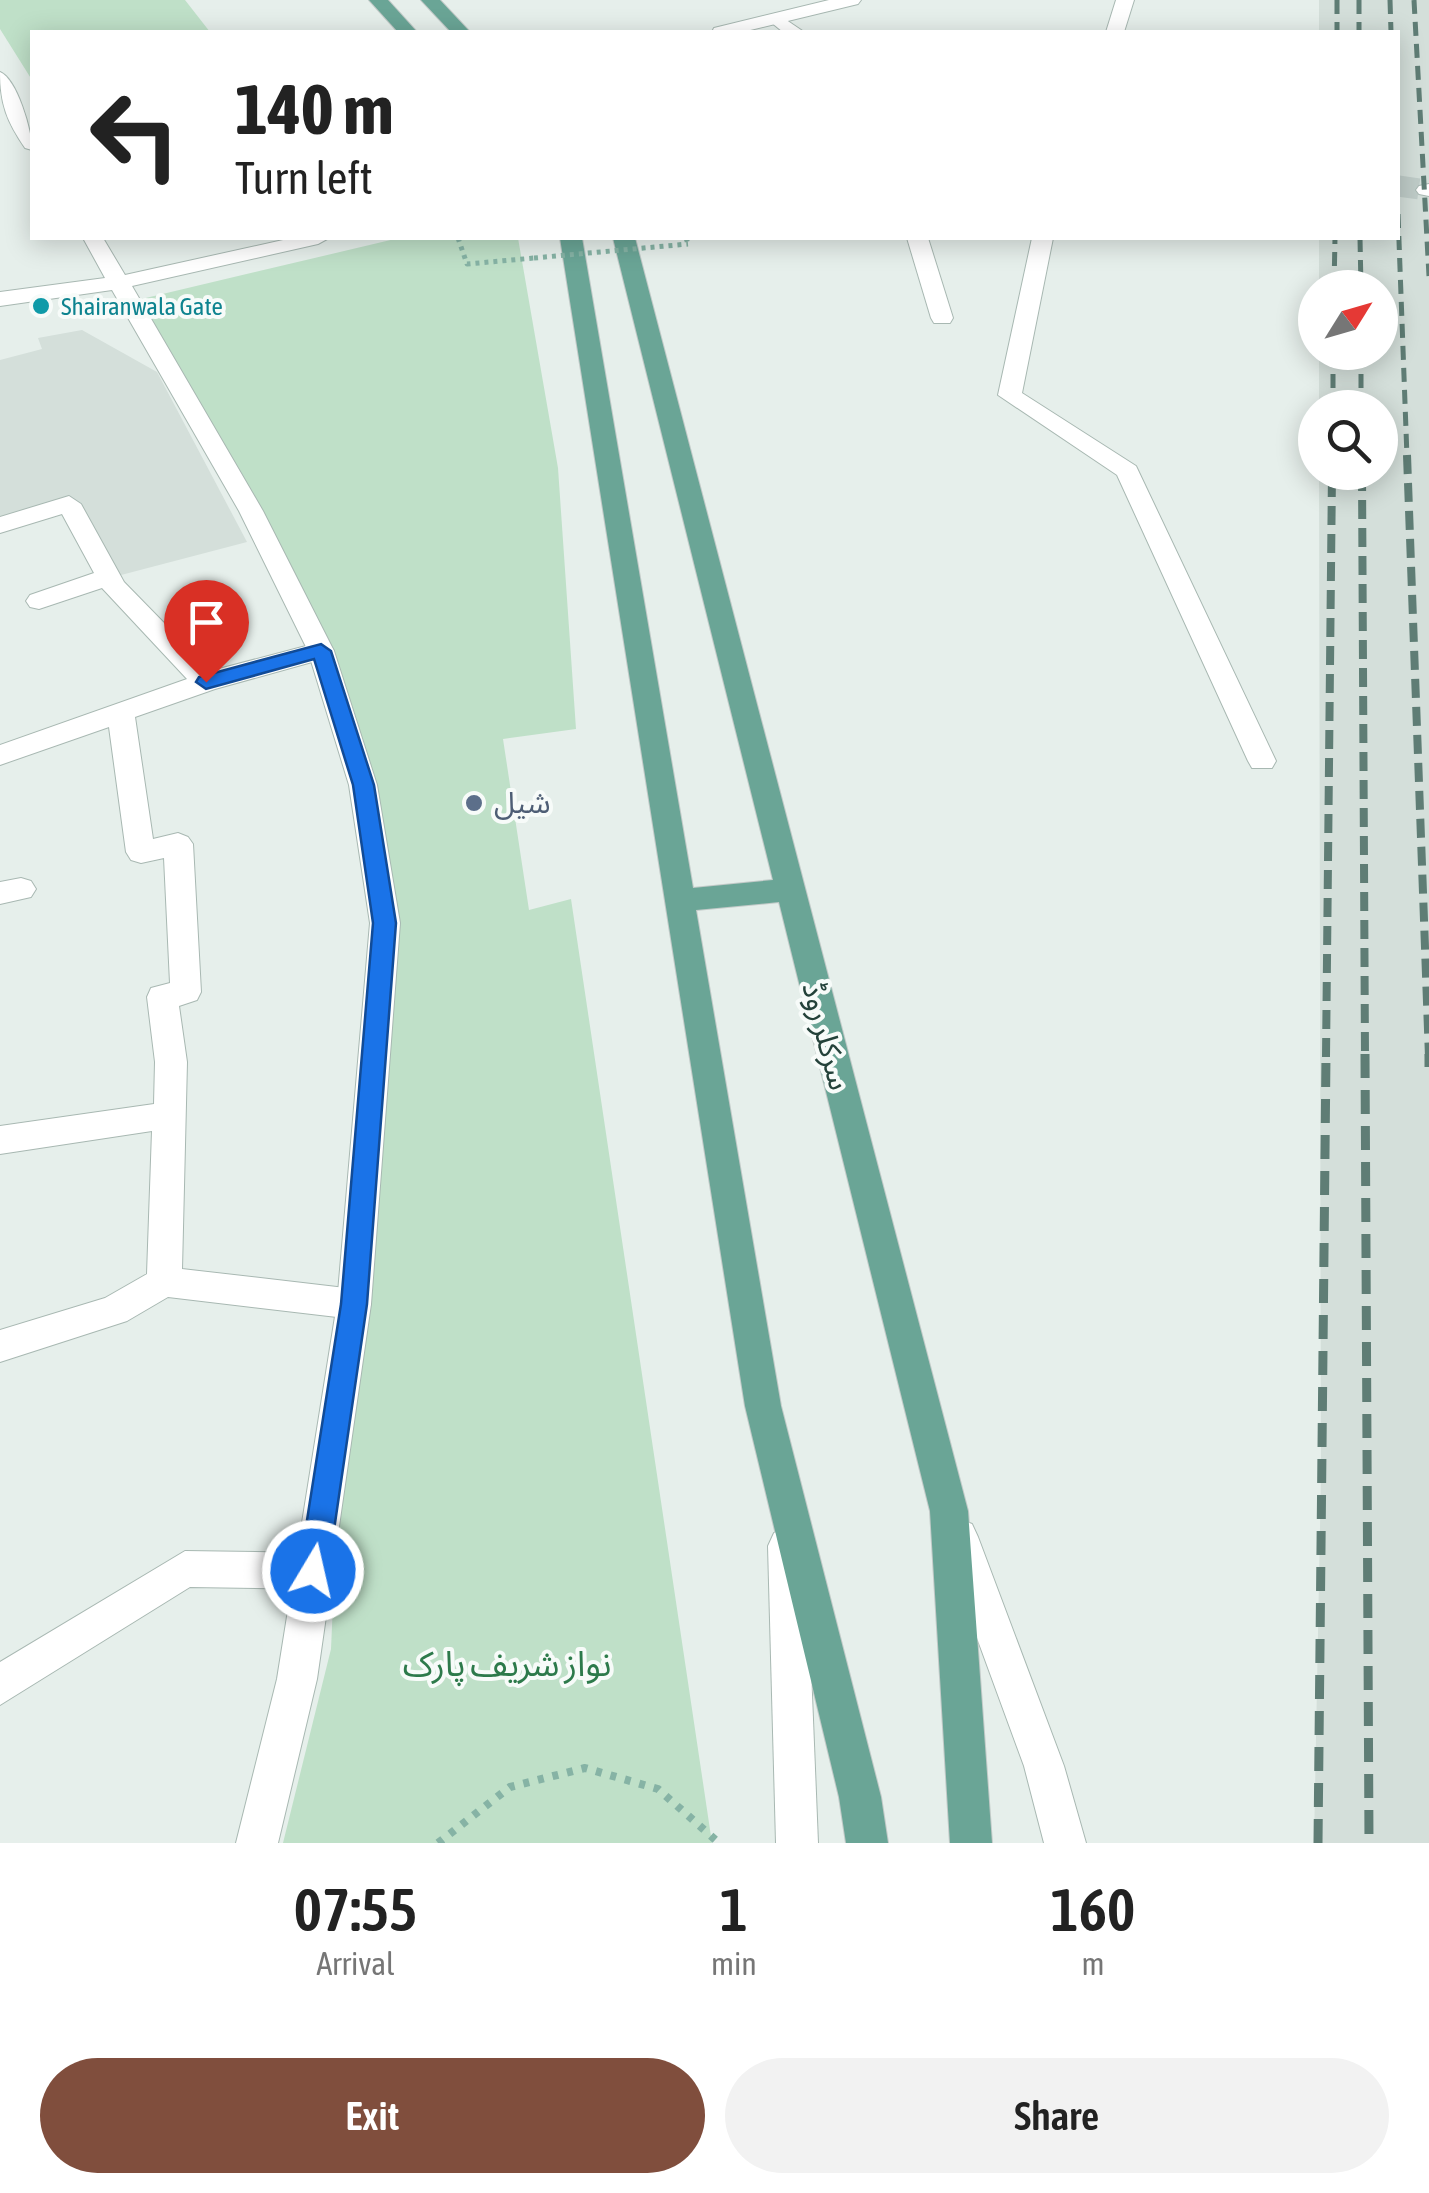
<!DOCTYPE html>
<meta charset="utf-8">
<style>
body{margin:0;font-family:"Asap Condensed","Noto Sans Arabic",sans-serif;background:#f2f2f2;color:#222;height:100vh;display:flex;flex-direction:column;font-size:38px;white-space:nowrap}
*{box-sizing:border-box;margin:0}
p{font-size:32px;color:#767676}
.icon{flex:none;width:55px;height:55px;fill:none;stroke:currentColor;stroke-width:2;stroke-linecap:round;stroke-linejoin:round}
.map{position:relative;height:1843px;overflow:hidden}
.panel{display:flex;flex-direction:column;background:#fff;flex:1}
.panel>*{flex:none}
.banner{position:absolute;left:30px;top:30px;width:1370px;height:210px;border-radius:0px;box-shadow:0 5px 25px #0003;background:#fff;color:#222;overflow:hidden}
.needle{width:65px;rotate:53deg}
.fabs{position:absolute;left:1298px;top:270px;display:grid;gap:20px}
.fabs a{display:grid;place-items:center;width:100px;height:100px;border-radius:50%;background:#fff;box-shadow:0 5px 25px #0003;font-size:50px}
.pin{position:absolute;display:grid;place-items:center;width:85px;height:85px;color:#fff;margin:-102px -42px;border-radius:50% 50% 50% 0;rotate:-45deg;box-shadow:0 0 10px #0007}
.pin .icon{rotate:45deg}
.me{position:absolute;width:110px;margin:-55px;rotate:9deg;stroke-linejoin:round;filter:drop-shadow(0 0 8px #0008)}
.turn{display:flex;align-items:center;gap:35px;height:210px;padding:0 40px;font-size:45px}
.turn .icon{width:130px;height:130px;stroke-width:2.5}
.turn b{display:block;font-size:70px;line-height:85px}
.eta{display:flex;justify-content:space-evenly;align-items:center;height:170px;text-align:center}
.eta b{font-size:60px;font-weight:600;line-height:70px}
.button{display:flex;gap:20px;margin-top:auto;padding:20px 40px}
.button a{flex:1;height:115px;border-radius:60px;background:#804e3d;color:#fff;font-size:40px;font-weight:600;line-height:115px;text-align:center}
.button a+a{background:#f2f2f2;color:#222}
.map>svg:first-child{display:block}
</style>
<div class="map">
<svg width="1429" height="1843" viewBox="0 0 1429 1843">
<rect width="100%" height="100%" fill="#e6efeb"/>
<!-- built -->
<g fill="#d4dfda">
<polygon points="1319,0 1429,0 1429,1843 1314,1843 1321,1474 1319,473 1380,472 1380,408 1319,407 1319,353 1380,352 1380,288 1319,287 1319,238 1398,238 1398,32 1319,32"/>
<polygon points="82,330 157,372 247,542 102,580 69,504 0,525 0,360 42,349 38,338"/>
</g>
<!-- green -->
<g fill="#bfe0c8">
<polygon points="0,0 185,0 210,32 32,32 32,80 0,29"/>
<polygon points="399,238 518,238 558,468 576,729 503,739 529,910 571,899 712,1843 283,1843 331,1649 347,1291 385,923 321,651 133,301"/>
</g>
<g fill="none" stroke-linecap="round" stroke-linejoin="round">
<!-- street-tunnel -->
<polyline stroke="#bfccc8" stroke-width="21" stroke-dasharray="21 10" stroke-linecap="butt" points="1398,186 1426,190"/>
<!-- lane casing -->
<g stroke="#a8b8b2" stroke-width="2">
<g id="lane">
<polygon points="776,13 804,32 783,32 767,19"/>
<polygon points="69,496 81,504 124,582 211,671 321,642 330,645 334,651 330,657 215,689 135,717 153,839 178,833 188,837 193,844 201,992 197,1000 179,1006 187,1062 182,1269 354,1289 366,1293 371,1304 366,1315 354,1319 168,1297 127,1321 0,1362 0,1330 105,1298 147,1274 152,1131 0,1154 0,1126 154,1104 155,1062 147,997 151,988 170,983 164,858 141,863 131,860 126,852 109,727 0,765 0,745 187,679 102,588 39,609 30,607 26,601 30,595 94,573 62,514 0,533 0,517"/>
<polygon points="21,878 31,881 36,889 31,897 0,904 0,882"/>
<polygon points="185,1551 313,1553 327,1558 332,1571 327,1584 313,1589 190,1587 0,1705 0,1662"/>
</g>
</g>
<!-- street casing -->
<g stroke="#a8b8b2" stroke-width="2">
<g id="street">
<polygon points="829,0 861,0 858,4 742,32 712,32 714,28"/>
<polygon points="1116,0 1134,0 1124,32 1106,32"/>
<path d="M0,72C17,79 32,131 32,150L25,148C7,122 0,104 0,72Z"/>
<polygon points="1429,184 1429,196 1419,194 1416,190 1419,186"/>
<polygon points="83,238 103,238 125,275 292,238 329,238 318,244 132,286 263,511 334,651 377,785 400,923 371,1304 317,1679 278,1843 236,1843 277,1679 337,1304 370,923 349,785 308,651 239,511 112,290 0,306 0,292 105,278"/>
<polygon points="907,238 928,238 953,318 950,323 934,323 931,318"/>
<polygon points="1032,238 1053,238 1022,393 1136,466 1276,761 1272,768 1252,768 1248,761 1117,475 998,395"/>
<polygon points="959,1519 972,1524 978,1537 1064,1766 1086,1843 1044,1843 1024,1766 940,1537 946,1524"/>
<polygon points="787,1528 800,1533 806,1546 818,1843 776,1843 768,1546 774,1533"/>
</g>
</g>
<!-- primary casing -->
<g stroke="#c2cac8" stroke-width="2">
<g id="primary">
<polygon points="369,0 388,0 417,32 398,32"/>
<polygon points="421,0 440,0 470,32 451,32"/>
<polygon points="560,238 582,238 693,888 773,880 613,238 635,238 968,1511 992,1843 950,1843 930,1511 779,902 696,910 781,1406 881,1797 888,1843 846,1843 839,1797 745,1406"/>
</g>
</g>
<!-- path-far1 -->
<g stroke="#86b3a5" stroke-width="5" stroke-dasharray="4 5" stroke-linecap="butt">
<polyline points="458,238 467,264 534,258"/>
<polyline points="686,238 688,244"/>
</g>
<!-- path -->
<polyline stroke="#86b3a5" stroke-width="8" stroke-dasharray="6 9" stroke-linecap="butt" points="438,1843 510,1787 585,1768 658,1789 719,1843"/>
<!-- lane -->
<use href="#lane" fill="#fff" fill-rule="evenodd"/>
<!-- street -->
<use href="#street" fill="#fff" fill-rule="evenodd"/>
<!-- primary -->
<use href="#primary" fill="#6aa596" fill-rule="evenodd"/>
<!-- rail-far2 -->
<g stroke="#5f7d75" stroke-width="5" stroke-dasharray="14 8" stroke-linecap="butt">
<polyline points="1337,0 1337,32"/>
<polyline points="1359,0 1359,32"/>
<polyline points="1390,0 1391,32"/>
<polyline points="1414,0 1429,276"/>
<polyline points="1398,214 1407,457"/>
<polyline points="1360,238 1361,288"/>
<polyline points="1334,288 1335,238"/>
<polyline points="1333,352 1333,408"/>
<polyline points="1361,352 1361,408"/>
</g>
<!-- rail-far1 -->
<g stroke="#5f7d75" stroke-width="8" stroke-dasharray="19 9" stroke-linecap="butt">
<polyline points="1407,455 1429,1057"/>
<polyline points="1362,472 1365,1057"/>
<polyline points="1326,1057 1332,472"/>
</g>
<!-- rail -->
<g stroke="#5f7d75" stroke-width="9" stroke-dasharray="24 12" stroke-linecap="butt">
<polyline points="1365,1054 1369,1843"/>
<polyline points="1429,1054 1429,1067"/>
<polyline points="1318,1843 1326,1054"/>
</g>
<!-- path-bridge -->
<polyline stroke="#86b3a5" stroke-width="5" stroke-dasharray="4 5" stroke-linecap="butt" points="534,258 688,244"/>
</g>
<!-- route -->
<polygon fill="#1a73e8" stroke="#114b97" stroke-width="2.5" points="321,644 331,651 374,785 396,923 367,1304 328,1571 323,1581 313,1585 303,1581 299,1571 341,1304 373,923 353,785 314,659 206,689 196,682 199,677"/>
<!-- markers -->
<circle fill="#0f9aa8" stroke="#f7fbf9" stroke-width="4" cx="41" cy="306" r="10"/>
<circle fill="#5c6f8a" stroke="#f7fbf9" stroke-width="4" cx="474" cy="803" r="10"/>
<g text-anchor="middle" stroke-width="8" stroke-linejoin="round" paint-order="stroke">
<!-- far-culture labels -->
<g font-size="25" fill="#0d838f" stroke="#f7fbf9" text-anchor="start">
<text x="61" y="315">Shairanwala Gate</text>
</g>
<!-- service labels -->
<g font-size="30" fill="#4e5e75" stroke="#f7fbf9" text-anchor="start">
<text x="494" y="813">شیل</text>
</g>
<!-- street labels -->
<g font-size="30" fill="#24423a" stroke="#f7fbf9">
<text transform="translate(826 1036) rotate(75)" y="10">سرکلر روڈ</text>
</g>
<!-- near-park labels -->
<g font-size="35" fill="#2d7a4b" stroke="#f7fbf9">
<text x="507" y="1676">نواز شریف پارک</text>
</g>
</g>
</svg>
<div class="fabs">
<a><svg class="needle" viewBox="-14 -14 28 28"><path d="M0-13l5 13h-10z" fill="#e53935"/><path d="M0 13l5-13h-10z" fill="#767676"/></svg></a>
<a><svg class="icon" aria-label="search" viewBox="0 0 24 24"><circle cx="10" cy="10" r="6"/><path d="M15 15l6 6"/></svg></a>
</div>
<div class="pin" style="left:206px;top:682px;background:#d93025"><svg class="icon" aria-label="arrive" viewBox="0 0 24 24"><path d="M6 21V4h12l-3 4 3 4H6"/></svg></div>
<svg class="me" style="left:313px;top:1571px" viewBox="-20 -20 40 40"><circle r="17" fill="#1a73e8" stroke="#fff" stroke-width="3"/><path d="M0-11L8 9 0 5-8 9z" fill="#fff"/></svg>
<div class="banner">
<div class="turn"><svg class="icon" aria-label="left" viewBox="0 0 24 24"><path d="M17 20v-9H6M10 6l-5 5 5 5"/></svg><div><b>140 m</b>Turn left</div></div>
</div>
</div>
<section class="panel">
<div class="eta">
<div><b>07:55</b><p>Arrival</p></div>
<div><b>1</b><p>min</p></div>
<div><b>160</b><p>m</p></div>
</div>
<div class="button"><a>Exit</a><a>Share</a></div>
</section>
